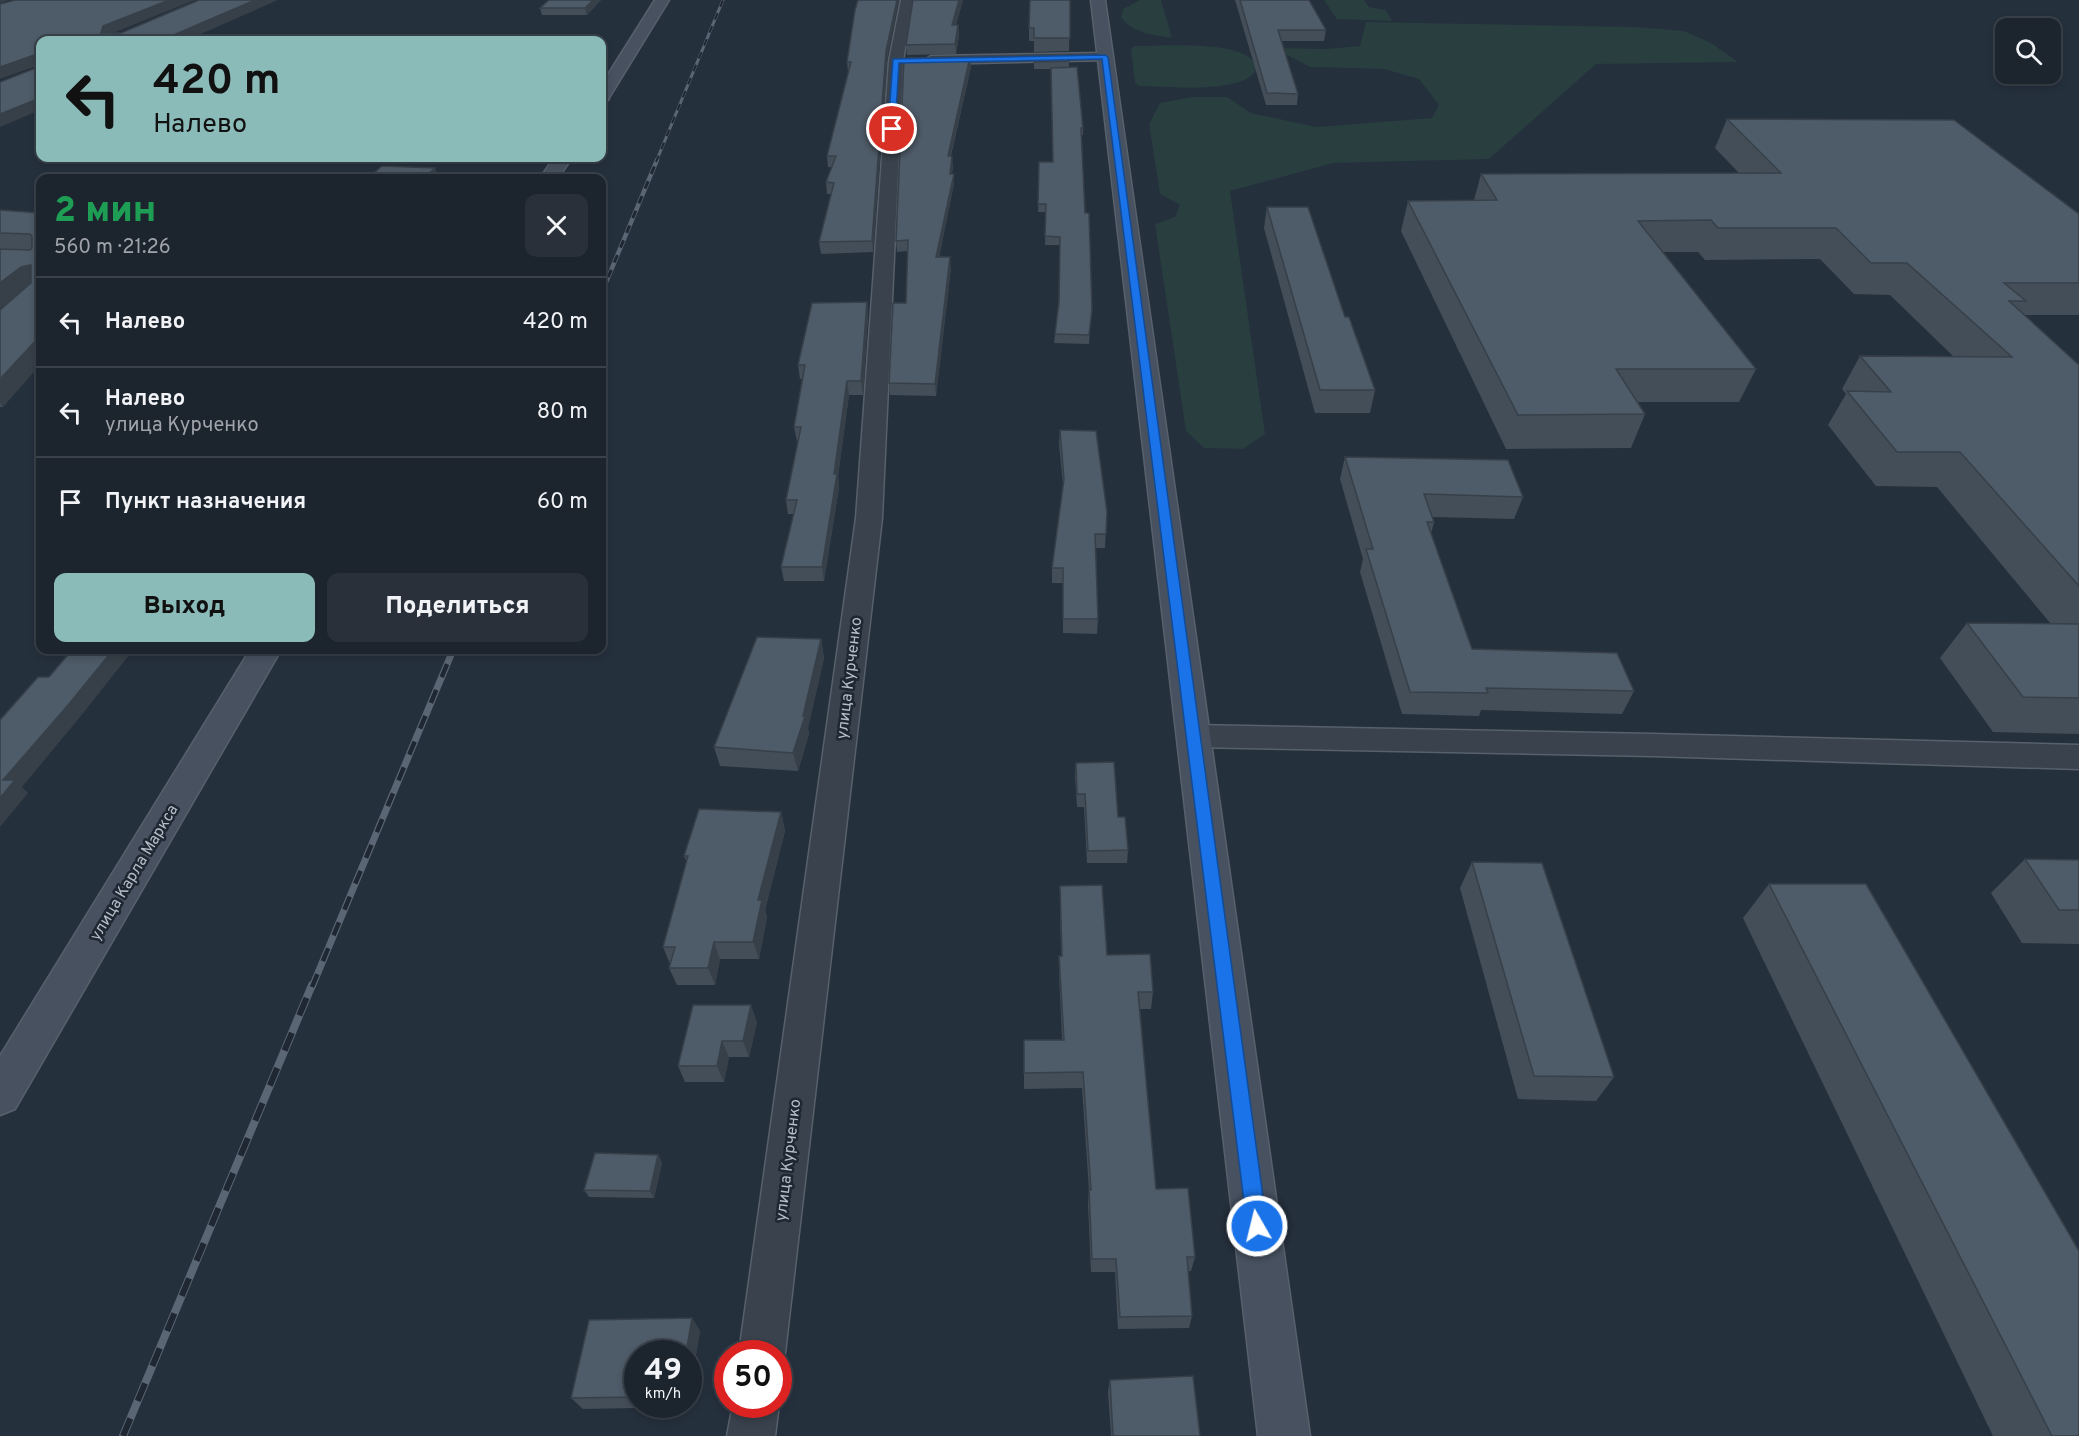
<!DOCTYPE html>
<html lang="ru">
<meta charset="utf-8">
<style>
body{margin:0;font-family:Overpass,sans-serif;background:#29303a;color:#f1f3f6;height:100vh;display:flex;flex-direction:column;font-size:22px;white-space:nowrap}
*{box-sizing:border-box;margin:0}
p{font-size:20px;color:#a0a4aa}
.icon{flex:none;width:33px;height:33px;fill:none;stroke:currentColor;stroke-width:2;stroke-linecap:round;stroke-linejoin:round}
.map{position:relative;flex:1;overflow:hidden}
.details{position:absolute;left:36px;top:174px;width:570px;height:480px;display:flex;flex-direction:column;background:#1c242e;border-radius:12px;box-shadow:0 3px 9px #0003,0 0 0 2px #3a414a}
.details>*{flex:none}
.guide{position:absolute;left:36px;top:36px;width:570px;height:126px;border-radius:12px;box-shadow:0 3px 9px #0003,0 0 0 2px #3a414a;background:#8bbbb9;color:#111;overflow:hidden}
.fabs{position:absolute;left:1995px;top:18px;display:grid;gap:12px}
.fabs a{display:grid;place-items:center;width:66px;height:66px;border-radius:12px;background:#1c242e;box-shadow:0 3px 9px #0003,0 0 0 2px #3a414a;font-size:30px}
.speed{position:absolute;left:624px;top:1340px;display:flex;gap:12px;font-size:30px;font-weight:700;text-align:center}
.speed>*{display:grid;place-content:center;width:78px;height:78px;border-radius:50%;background:#1c242e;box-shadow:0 3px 9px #0003,0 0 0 2px #3a414a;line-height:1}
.speed small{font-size:15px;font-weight:400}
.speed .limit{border:9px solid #d22;background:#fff;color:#111}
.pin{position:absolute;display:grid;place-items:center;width:51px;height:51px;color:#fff;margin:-26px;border:3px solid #fff;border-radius:50%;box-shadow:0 2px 6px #0007}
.me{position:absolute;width:66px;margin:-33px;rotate:352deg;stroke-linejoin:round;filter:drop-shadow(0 0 4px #0008)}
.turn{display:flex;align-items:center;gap:21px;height:126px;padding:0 18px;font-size:27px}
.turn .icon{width:78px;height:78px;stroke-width:2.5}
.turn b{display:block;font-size:42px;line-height:51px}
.round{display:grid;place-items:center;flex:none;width:63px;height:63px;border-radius:12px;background:#29303a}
.overview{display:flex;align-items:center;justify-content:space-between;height:102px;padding:0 18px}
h1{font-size:36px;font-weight:800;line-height:45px;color:#1e9e55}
.action{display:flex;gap:12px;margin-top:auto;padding:12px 18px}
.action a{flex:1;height:69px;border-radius:12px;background:#8bbbb9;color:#111;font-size:24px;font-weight:800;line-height:69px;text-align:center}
.action a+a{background:#29303a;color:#f1f3f6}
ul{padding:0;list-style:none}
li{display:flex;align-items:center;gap:18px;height:90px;padding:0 18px;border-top:2px solid #3a414a}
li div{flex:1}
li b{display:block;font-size:22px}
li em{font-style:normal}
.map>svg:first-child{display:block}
</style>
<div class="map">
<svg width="2079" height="1436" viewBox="0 0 2079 1436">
<rect width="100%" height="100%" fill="#25303d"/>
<!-- green -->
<g fill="#283e3f">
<path d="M1140,0H1161L1172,38C1154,35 1131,33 1121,17L1123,9Z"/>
<polygon points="1324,0 1364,0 1369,7 1386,10 1392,21 1337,19"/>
<polygon points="1366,22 1636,27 1684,31 1711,43 1738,62 1596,64 1489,159 1333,163 1230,191 1265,434 1243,449 1204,448 1186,431 1155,224 1175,217 1180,205 1160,194 1149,124 1160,103 1192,97 1227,97 1251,113 1316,127 1432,118 1439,105 1419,79 1384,69 1310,67 1274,48 1326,49 1360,46"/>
<path d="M1134,46C1159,46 1238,40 1253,61C1255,64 1255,67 1256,70C1242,95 1165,86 1139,86L1135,83L1131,49Z"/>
</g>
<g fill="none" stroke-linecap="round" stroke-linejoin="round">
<!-- street casing -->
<g stroke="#57606b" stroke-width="3">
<g id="street">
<polygon points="901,0 913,0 903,61 882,518 785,1353 778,1368 778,1353 739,1353 856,518 889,61"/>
<polygon points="1105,53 1110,54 1112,57 1110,60 931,64 924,60 931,56"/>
<polygon points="1193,725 1652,734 2079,745 2079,769 1652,756 1193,747 1182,744 1178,736 1182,728"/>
<polygon points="778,1402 779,1404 775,1436 727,1436 733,1404"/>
</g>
</g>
<!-- secondary casing -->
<g stroke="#57606b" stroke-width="3">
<g id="secondary">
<polygon points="655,0 669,0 610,96 608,100 602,101 602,84"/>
<polygon points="1091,0 1105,0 1310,1436 1258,1436"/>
<polygon points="554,158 572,158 558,178 540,178"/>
<polygon points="250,650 281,650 15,1109 0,1115 0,1056"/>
</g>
</g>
<!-- street -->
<use href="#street" fill="#39424d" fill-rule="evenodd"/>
<!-- secondary -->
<use href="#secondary" fill="#475160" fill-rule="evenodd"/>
<!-- rail-far3 casing -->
<g stroke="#5b6674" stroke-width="3">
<polyline id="rail-far3" points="656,162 723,0"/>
</g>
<!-- rail-far2 casing -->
<g stroke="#5b6674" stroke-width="4.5">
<polyline id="rail-far2" points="602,292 657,160"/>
</g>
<!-- rail-far1 casing -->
<g stroke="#5b6674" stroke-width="7">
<polyline id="rail-far1" points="312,987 453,650"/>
</g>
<!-- rail casing -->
<g stroke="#5b6674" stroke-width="8">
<polyline id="rail" points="123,1436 312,985"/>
</g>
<!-- rail-far3 -->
<use href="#rail-far3" stroke="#1e2732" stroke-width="2" stroke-dasharray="7" stroke-linecap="butt"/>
<!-- rail-far2 -->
<use href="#rail-far2" stroke="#1e2732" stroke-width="3" stroke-dasharray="8" stroke-linecap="butt"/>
<!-- rail-far1 -->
<use href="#rail-far1" stroke="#1e2732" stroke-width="4.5" stroke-dasharray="14" stroke-linecap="butt"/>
<!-- rail -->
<use href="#rail" stroke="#1e2732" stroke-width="6" stroke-dasharray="19" stroke-linecap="butt"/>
</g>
<!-- wall -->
<g fill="#434e59">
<polygon points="549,0 601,0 587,15 542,15 540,8"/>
<polygon points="913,0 963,0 956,25 958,25 959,35 956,54 907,55 906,45"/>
<polygon points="1070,0 1069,51 1034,52 1034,41 1029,41 1029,28"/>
<polygon points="1235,0 1309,0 1326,30 1324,41 1281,41 1298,94 1297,105 1266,105"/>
<polygon points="970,57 971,67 951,156 953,166 952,174 954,174 954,184 939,257 951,268 936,396 890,395 889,383 906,303 908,251 897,252 896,241"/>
<polygon points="1069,57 1069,67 1083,128 1083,135 1081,135 1091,319 1089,344 1054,343 1055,334 1059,302 1060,245 1045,245 1046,212 1038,212 1039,162 1053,162 1051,69 1034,69 1034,58"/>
<polygon points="887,61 873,252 821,254 819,242 831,194 827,194 826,182 832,167 828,167 827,156 848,72 847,62"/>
<polygon points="1727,119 2079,214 2079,315 2024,315 2079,365 2079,734 1993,732 1940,658 1967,623 2051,624 1937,487 1876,486 1828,425 1846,394 1842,389 1860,356 1954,357 1890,295 1854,294 1820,259 1705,260 1698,252 1663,252 1756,369 1739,402 1638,402 1645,414 1631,448 1506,449 1401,231 1408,201 1474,200 1481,174 1739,173 1715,148"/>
<polygon points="1267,207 1345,317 1375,390 1370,413 1315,413 1264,228"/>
<polygon points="0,210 40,213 3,407 0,407 0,310 21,292 0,308 0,249 30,249 0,249"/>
<polygon points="867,302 868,315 863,395 849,395 838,476 839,488 824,581 784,581 781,567 794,514 788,514 786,500 798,441 797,441 794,427 802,379 800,379 798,365"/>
<polygon points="1060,430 1107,512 1105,548 1096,548 1098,619 1097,634 1063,633 1063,583 1052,583 1052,568 1063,485 1059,444"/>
<polygon points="1345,457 1523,497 1514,519 1432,517 1434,522 1431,534 1472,649 1634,691 1622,714 1481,710 1479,716 1402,714 1360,572 1363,559 1340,479"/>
<polygon points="821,639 824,658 808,728 809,734 798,771 720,766 714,747"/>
<polygon points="1076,763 1118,817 1128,850 1127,863 1087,863 1084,807 1077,807 1075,776"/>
<polygon points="781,812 785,831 765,910 767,917 759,959 720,959 715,985 677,985 669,968 670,964 663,947 687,862 684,856"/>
<polygon points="2025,859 2079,860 2079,944 2022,943 1991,893"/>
<polygon points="1472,862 1614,1077 1596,1101 1518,1099 1460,888"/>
<polygon points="1769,884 2079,1436 1993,1436 1743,918"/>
<polygon points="1060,886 1107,955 1153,992 1151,1009 1140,1009 1156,1189 1195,1257 1191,1271 1188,1271 1192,1316 1189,1328 1118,1329 1115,1272 1091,1272 1088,1204 1089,1190 1082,1088 1024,1089 1024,1073 1062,1040 1059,973 1059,956 1061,956 1060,904"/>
<polygon points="757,1022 749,1057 729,1057 724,1082 685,1082 678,1066"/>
<polygon points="658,1155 662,1163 654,1198 589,1197 584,1190"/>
<polygon points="692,1318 700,1331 688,1402 688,1353 638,1353 638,1404 688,1404 688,1407 583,1409 571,1398 589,1320"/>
<polygon points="1110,1380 1200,1436 1111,1436 1108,1391"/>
</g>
<!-- shaded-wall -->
<g fill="#374049">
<polygon points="0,0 8,0 0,3"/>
<polygon points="169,0 195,0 108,35 101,33 103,26"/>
<polygon points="255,0 278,0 187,40 162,40"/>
<polygon points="593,0 601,0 587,15 585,8"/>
<polygon points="897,0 899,0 887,61 873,252 872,241 886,51"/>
<polygon points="959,0 963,0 953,35 952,25"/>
<polygon points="958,25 959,35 956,54 955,44"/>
<polygon points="34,55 39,65 0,79 0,67"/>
<polygon points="970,57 971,67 948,166 948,156"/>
<polygon points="40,98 40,110 0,127 0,114"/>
<polygon points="952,156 953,166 950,184 950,174"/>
<polygon points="435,168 439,178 424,178"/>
<polygon points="954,174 954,184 937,268 936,257"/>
<polygon points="950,257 951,268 936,396 935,384"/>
<polygon points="31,265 32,283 0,308 0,283 21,267"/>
<polygon points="867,302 868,315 863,395 861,381"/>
<polygon points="40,336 40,365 3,407 0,403 0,379"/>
<polygon points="847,381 849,395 838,476 839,488 824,581 822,567"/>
<polygon points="821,639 824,658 808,728 809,734 798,771 793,753"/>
<polygon points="113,650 133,650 80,717 22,787 28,793 0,827 0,798 3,780"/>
<polygon points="781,812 785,831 765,910 767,917 759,959 753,942 758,900"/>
<polygon points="714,942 720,959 715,985 708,968"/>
<polygon points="751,1005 757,1022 749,1057 743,1041"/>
<polygon points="722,1041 729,1057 724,1082 717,1066"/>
<polygon points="658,1155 662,1163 654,1198 650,1191"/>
<polygon points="692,1318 700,1331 688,1402 688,1353 686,1353"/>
</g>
<!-- building -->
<g fill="#4e5b68" stroke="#374049" stroke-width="1.5">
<polygon points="15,0 169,0 103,26 101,33 121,33 199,0 255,0 162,40 40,40 40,98 0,114 0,82 36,68 37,58 34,55 0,67 0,4"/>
<polygon points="549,0 593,0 585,8 540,8"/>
<polygon points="858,0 897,0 886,51 872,241 819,242 834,183 826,182 836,156 827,156 851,62 847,62 855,10"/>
<polygon points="913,0 959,0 952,25 958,25 955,44 906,45"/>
<polygon points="1030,0 1070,0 1070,38 1034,38 1034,28 1029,28"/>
<polygon points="1240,0 1309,0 1326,30 1278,30 1298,94 1267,93"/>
<polygon points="970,57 948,156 952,156 950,174 954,174 936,257 950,257 935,384 889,383 893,303 906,303 908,240 896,241 904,58"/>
<polygon points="1069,57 1069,61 1034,62 1034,58"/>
<polygon points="1077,67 1083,128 1081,128 1085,213 1089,213 1092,310 1089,335 1055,334 1059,302 1060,237 1045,236 1046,204 1038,204 1039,162 1053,162 1051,68"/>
<polygon points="1727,119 1954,120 2079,214 2079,283 2004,283 2026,301 2009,301 2079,365 2079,586 1960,452 1897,452 1847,391 1891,392 1860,356 2012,357 1907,263 1871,263 1836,228 1718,228 1711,220 1638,221 1756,369 1616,369 1645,414 1518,415 1408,201 1497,200 1481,174 1781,173"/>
<polygon points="382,166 435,168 424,178 368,178"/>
<polygon points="1267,207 1308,207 1345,317 1349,317 1375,390 1320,390"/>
<polygon points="0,210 40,213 40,336 0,379 0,310 31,283 31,265 21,267 0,283 0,249 30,250 32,248 32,236 30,234 0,233"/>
<polygon points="867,302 861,381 847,381 834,474 837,474 822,567 781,567 797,500 786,500 801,427 794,427 805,365 798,365 812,303"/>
<polygon points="1060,430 1096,431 1107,512 1106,534 1095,534 1098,619 1063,619 1063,568 1052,568 1064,479"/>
<polygon points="1345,457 1508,460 1523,497 1424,494 1434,522 1427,522 1472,649 1617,653 1634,691 1486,688 1488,693 1410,692 1366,549 1373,549"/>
<polygon points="1967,623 2079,624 2079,698 2023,697"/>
<polygon points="757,637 821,639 803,716 805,716 793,753 714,747"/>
<polygon points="72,650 113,650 69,704 3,780 15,780 0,798 0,720 38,677 49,677"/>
<polygon points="1114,762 1118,817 1125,817 1128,850 1088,851 1085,794 1077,794 1076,763"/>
<polygon points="699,809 781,812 758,900 762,900 753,942 714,942 708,968 669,968 675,947 663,947 688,856 684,856"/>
<polygon points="2025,859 2079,860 2079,910 2059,910"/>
<polygon points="1472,862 1542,863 1614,1077 1534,1076"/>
<polygon points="1769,884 1866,884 2079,1251 2079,1436 2052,1436"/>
<polygon points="1102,885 1107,955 1150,954 1153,992 1138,992 1156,1189 1188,1188 1195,1257 1187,1257 1192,1316 1120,1317 1116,1259 1092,1259 1089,1190 1091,1190 1083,1072 1024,1073 1024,1040 1064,1040 1059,956 1062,956 1060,886"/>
<polygon points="693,1005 751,1005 743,1041 722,1041 717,1066 678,1066"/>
<polygon points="595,1153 658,1155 650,1191 584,1190"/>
<polygon points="692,1318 686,1353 638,1353 638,1397 571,1398 589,1320"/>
<polygon points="1193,1376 1200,1436 1113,1436 1110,1380"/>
</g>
<!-- route -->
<polygon fill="#1a73e8" stroke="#114b97" stroke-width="1.5" points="1105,55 1108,57 1267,1226 1264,1233 1257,1235 1250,1233 1247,1226 1102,59 899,63 895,129 892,131 888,129 893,59"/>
<g text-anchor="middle" stroke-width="5" stroke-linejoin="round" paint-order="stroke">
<!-- street labels -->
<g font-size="16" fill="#b4bdc8" stroke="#1e2732">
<text transform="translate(848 678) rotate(-83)" y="6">улица Курченко</text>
<text transform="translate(133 872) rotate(-59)" y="6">улица Карла Маркса</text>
<text transform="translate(787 1160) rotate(-83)" y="6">улица Курченко</text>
</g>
</g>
</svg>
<div class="fabs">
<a><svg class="icon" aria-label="search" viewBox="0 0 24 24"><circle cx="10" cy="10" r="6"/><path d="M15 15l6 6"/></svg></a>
</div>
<div class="speed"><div>49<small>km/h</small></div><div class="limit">50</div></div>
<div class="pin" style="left:892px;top:129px;background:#d93025"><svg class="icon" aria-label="arrive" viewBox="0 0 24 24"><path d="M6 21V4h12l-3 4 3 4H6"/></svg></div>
<svg class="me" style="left:1257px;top:1226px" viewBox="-20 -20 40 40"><circle r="17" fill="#1a73e8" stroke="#fff" stroke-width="3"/><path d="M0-11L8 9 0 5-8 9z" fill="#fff"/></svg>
<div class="guide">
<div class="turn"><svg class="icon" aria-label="left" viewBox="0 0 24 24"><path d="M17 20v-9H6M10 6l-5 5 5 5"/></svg><div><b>420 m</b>Налево</div></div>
</div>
<section class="details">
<div class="overview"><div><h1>2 мин</h1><p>560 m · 21:26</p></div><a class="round"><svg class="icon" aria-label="close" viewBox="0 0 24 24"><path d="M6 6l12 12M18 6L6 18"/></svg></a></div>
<ul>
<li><svg class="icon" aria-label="left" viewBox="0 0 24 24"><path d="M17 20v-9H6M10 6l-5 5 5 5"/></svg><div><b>Налево</b></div><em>420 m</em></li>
<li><svg class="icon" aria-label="left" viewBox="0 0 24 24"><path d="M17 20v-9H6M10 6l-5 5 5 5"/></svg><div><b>Налево</b><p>улица Курченко</p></div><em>80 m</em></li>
<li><svg class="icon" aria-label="arrive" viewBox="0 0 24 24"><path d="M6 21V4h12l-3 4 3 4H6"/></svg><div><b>Пункт назначения</b></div><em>60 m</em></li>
</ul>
<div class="action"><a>Выход</a><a>Поделиться</a></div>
</section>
</div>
